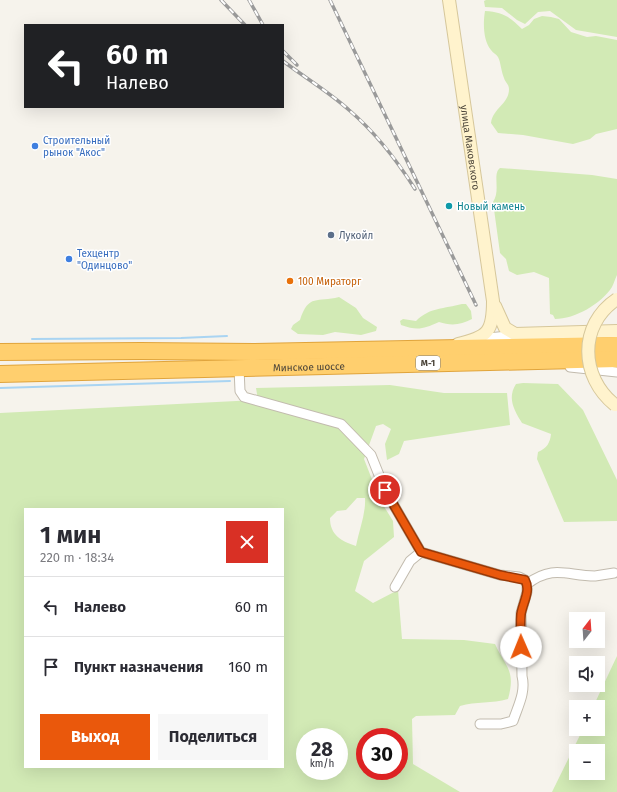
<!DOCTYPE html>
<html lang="ru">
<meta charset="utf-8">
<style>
body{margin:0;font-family:"Fira Sans",sans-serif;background:#f7f7f7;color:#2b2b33;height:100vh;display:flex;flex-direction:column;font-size:15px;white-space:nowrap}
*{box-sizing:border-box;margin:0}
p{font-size:13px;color:#7c7c81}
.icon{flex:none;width:22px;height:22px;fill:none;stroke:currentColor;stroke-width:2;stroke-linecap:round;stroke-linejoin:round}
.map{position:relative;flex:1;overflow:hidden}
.sheet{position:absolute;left:24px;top:508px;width:260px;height:260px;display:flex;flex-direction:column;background:#fff;border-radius:0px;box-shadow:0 4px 16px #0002}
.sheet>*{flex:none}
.top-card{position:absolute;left:24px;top:24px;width:260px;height:84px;border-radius:0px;box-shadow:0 4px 16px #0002;background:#202124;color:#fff;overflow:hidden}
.needle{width:26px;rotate:17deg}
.buttons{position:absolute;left:569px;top:612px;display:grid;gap:8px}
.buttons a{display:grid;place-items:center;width:36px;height:36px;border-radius:0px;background:#fff;box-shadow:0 4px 16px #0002;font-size:20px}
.speed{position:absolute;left:296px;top:728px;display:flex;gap:8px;font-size:20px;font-weight:700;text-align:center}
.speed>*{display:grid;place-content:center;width:52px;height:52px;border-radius:50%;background:#fff;box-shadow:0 4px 16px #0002;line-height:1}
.speed small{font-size:10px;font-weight:400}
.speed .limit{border:6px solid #d22;background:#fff;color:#111}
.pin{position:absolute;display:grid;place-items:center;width:34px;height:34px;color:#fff;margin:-17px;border:2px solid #fff;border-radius:50%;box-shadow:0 1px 4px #0007}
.me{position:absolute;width:44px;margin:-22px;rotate:359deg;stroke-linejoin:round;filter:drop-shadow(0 0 3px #0008)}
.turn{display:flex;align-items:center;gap:14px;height:84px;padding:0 16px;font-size:18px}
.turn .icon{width:52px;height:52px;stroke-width:2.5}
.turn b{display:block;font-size:28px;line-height:34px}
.round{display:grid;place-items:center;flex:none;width:42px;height:42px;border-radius:0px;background:#f7f7f7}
.overview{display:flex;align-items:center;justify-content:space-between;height:68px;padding:0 16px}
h1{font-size:24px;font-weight:700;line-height:30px}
.primary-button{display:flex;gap:8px;margin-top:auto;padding:8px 16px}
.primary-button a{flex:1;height:46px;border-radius:0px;background:#ea580c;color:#fff;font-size:16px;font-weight:700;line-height:46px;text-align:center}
.primary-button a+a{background:#f7f7f7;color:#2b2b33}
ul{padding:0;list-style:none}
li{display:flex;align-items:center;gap:12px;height:60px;padding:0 16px;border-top:1px solid #e1e1e2}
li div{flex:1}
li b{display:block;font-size:15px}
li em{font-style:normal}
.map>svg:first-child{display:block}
</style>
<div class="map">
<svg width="617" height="792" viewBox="0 0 617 792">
<rect width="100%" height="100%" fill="#f6f3ec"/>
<!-- green -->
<g fill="#d2eab5" fill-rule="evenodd">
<polygon points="486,0 617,0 617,37 576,30 550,11 538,12 525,24 517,20 502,8 485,7 484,1"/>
<path d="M485,11C503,12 510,17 522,29L529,25L534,19L542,16L551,17L559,19L571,32L587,37L596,36L617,40V129L596,134L590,139L573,144L523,135L498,133L491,123C493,108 509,104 509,89C509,84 505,82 504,78C501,71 501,63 498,57C496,54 493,53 491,50C483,40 483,23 485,11Z"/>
<path d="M500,168L592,175L617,179V275C615,279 614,283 612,287C601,304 575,319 555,319L553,315L550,314L549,278L534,272L517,275L509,271L506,259L500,253L493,202C501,190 492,174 500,168Z"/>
<path d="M339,297L356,308L363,318L377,327L376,331L361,335L335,332L323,335L298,334L291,329L293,325L300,320C309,293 317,303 339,297Z"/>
<path d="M462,304H466L471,311L472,319C461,325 451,326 439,322C423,329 418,331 401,325L400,321L403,319L416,321C430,307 444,309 462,304Z"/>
<path d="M523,383L558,384L583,410L617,480V521L564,522L537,459L538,452C547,448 550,443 551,434L522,423C514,410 507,398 516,384Z"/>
<path d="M390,385L444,393H507L510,425L404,441L399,454L387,460L385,444L391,429L383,424L376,426L364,459L380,500L393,521L394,537L364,561L355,591L373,603L398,590L402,639L464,640L495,644C506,668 516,670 508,699C492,704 476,701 460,706L455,715L416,716L412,719L413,764L460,792H0V413L258,400L256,388ZM357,498H365C366,514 359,530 356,546C341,541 330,535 330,518L337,511L346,510ZM25,509H283V767H25ZM305,737H339V771H305ZM365,737H399V771H365Z"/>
<path d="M617,656V792H552L583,729H598V707H593ZM576,751H598V773H576Z"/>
</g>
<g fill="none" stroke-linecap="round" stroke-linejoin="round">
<!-- stream -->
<g stroke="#a9d4f2" stroke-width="2">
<polyline points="32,339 181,338 227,336"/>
<polyline points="0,388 230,381"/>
</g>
<!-- street casing -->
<g stroke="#c2bbae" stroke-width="11">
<g id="street">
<polyline points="478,339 519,335"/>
<polyline points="570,367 617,372"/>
<path d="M239,368L240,391L244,397L341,424L371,455L385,490L421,552L500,575L519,577L525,580L527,584C554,564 567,576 595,576C601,575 608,574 614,573"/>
<polyline points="395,587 410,561 421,552"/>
<path d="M480,724H501L513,721C518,706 526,692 522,676L521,613L527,592V584"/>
</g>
</g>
<!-- secondary casing -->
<g stroke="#d6c79b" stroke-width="14">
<g id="secondary">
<path id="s1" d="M449,0L493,301C493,332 488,337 458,344"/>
<polyline points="495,306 505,328 515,334 617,331"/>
</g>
</g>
<!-- highway casing -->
<g stroke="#e0a43c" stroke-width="18">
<g id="highway">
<polyline points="0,352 141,351 254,352 617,345"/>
<path id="s2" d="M0,374L617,359"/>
</g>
</g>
<!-- street -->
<use href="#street" stroke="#fff" stroke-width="9"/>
<!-- secondary -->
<use href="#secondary" stroke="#fff3cd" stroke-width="12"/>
<!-- highway -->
<use href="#highway" stroke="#ffcf6e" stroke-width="16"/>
<!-- rail casing -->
<g stroke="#9a9a9a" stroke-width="3.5">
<g id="rail">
<polyline points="221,0 245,25"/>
<polyline points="249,0 263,25"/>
<polyline points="330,0 476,305"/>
<polyline points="283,51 297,65"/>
<path d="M283,61C304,77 329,92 349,110C376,133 396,159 415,189"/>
</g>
</g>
<!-- rail -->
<use href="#rail" stroke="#fff" stroke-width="2" stroke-dasharray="6" stroke-linecap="butt"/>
<!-- secondary-bridge casing -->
<g stroke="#d6c79b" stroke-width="14" stroke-linecap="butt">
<path id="secondary-bridge" d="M615,405C580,377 578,325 617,299"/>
</g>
<!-- secondary-bridge -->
<use href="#secondary-bridge" stroke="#fff3cd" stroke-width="12"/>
</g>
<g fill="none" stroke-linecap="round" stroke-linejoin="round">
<!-- route casing -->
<g stroke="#983908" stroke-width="10">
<path id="route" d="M385,490L421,552L500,575L525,580C531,591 523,602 521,614C520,625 521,636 521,647"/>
</g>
<!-- route -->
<use href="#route" stroke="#ea580c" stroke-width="7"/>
</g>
<!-- markers -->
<g fill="#3f7fe0" stroke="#fff" stroke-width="1.5">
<circle cx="35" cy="146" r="4"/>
<circle cx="69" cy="259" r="4"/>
</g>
<circle fill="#0f9aa8" stroke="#fff" stroke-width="1.5" cx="449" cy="206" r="4"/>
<circle fill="#5c6f8a" stroke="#fff" stroke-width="1.5" cx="331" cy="235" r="4"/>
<circle fill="#e8710a" stroke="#fff" stroke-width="1.5" cx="290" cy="281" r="4"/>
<g text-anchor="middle" stroke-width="3" stroke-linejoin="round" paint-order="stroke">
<!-- shield labels -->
<rect fill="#fff" stroke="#817c74" stroke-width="1" x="416" y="356" width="24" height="14" rx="3"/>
<g font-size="9" font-weight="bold" fill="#4b4439">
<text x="428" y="366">М-1</text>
</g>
<!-- shop labels -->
<g font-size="10" fill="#366cbe" stroke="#fff" text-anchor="start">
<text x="43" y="144">Строительный<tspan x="43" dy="12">рынок "Акос"</tspan></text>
<text x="77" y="257">Техцентр<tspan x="77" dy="12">"Одинцово"</tspan></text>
</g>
<!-- street labels -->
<g font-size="10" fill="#4b4439" stroke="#fff">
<text dy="4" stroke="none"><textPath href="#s1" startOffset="149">улица Маковского</textPath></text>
<text dy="4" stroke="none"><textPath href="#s2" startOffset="309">Минское шоссе</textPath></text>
</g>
<!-- culture labels -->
<g font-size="10" fill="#0d838f" stroke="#fff" text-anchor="start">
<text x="457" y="210">Новый камень</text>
</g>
<!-- service labels -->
<g font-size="10" fill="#4e5e75" stroke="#fff" text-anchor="start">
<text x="339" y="239">Лукойл</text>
</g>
<!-- food labels -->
<g font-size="10" fill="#c56008" stroke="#fff" text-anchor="start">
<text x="298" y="285">100 Мираторг</text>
</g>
</g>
</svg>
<div class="buttons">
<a><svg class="needle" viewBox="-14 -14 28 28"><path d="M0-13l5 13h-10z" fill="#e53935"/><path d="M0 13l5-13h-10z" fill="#7c7c81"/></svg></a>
<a><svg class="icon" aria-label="sound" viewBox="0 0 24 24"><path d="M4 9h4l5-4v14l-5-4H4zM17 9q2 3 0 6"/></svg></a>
<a>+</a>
<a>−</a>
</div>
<div class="speed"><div>28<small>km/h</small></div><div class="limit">30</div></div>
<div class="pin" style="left:385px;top:490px;background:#d93025"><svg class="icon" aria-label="arrive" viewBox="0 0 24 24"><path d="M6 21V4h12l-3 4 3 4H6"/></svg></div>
<svg class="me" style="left:521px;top:647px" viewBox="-20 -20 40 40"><circle r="19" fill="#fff"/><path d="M0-13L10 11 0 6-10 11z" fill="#ea580c"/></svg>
<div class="top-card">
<div class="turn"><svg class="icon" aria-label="left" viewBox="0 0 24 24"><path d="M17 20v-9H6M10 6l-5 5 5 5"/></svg><div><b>60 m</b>Налево</div></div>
</div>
<section class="sheet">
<div class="overview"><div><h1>1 мин</h1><p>220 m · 18:34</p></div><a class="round" style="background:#d93025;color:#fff"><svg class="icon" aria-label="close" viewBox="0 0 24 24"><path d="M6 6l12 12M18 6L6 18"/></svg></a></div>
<ul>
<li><svg class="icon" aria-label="left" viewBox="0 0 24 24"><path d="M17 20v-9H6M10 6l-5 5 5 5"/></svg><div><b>Налево</b></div><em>60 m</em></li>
<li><svg class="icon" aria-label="arrive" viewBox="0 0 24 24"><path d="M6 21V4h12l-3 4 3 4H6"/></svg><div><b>Пункт назначения</b></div><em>160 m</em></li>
</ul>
<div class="primary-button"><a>Выход</a><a>Поделиться</a></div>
</section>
</div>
